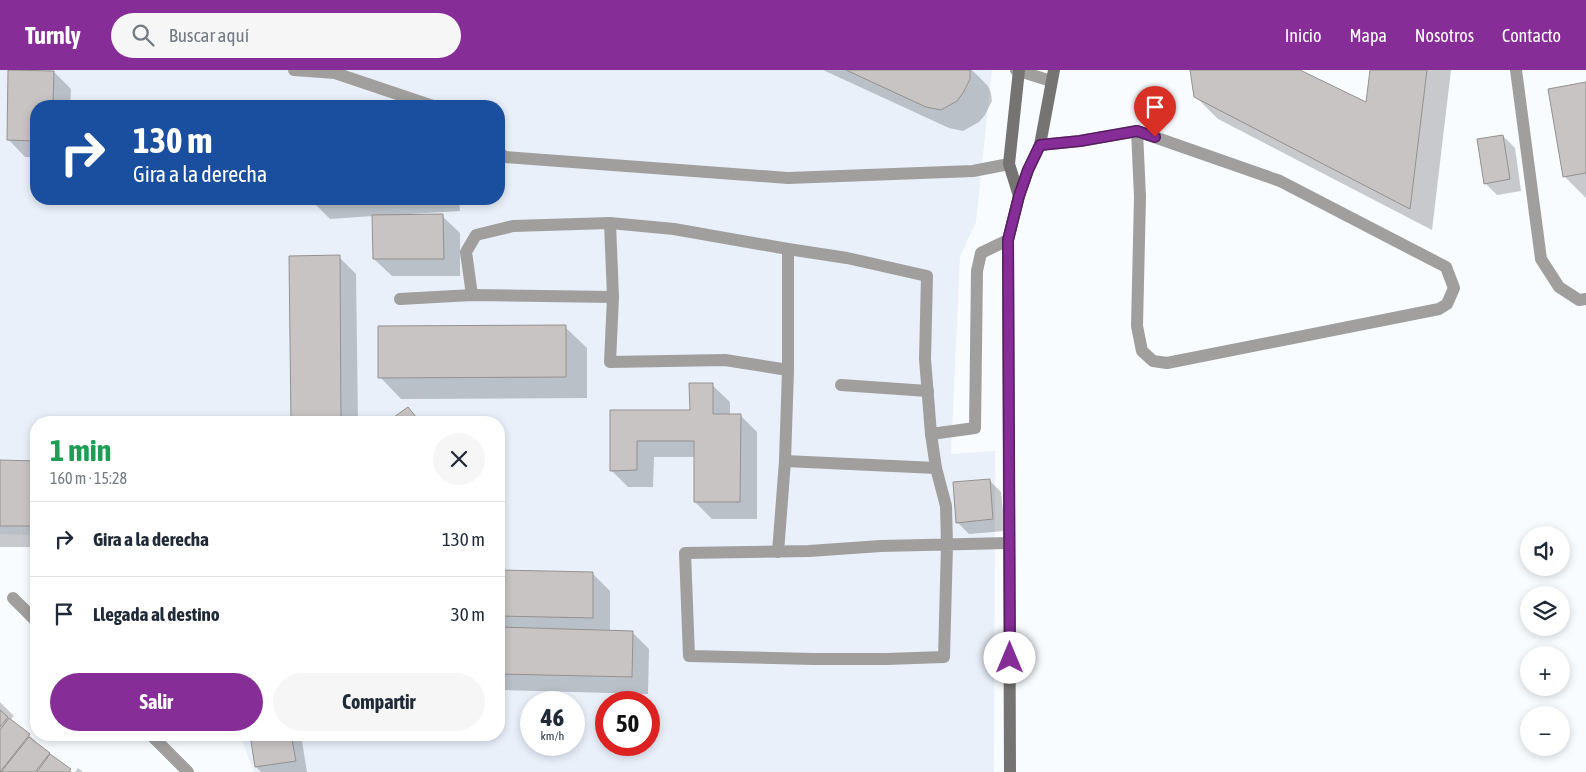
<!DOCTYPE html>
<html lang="es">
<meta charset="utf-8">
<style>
body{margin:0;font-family:"Asap Condensed",sans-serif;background:#f6f6f7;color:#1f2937;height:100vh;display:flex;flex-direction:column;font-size:19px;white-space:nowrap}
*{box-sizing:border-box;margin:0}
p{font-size:16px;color:#747a83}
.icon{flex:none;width:28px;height:28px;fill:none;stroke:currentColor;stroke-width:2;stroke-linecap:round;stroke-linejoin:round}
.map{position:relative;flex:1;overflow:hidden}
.details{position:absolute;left:30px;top:346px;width:475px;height:325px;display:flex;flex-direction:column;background:#fff;border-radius:20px;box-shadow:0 2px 8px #0003}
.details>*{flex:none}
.banner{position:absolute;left:30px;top:30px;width:475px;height:105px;border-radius:20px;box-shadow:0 2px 8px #0003;background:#1a4fa0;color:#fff;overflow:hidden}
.tools{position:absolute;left:1520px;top:456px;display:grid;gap:10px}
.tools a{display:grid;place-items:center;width:50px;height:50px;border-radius:50%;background:#fff;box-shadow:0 2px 8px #0003;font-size:25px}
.speed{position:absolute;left:520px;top:621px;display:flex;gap:10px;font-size:25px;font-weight:700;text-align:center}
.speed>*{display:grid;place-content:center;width:65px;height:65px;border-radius:50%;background:#fff;box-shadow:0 2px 8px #0003;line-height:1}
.speed small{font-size:12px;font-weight:400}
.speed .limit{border:8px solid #d22;background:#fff;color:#111}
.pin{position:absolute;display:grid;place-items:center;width:42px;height:42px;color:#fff;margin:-51px -21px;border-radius:50% 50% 50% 0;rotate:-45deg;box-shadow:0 0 5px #0007}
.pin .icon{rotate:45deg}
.me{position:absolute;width:55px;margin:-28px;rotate:0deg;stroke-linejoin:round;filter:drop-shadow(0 0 4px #0008)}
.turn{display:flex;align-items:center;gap:18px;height:105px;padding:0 20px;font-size:22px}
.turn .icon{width:65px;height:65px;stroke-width:2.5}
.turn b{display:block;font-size:35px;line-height:42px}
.round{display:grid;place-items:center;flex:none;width:52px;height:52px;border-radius:26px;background:#f6f6f7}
.head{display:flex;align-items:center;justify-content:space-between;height:85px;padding:0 20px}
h1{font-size:30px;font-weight:700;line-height:38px;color:#1e9e55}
.action{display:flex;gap:10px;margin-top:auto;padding:10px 20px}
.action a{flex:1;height:58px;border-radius:30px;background:#872d98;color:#fff;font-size:20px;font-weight:700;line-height:58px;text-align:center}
.action a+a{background:#f6f6f7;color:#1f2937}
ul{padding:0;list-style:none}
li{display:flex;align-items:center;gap:15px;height:75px;padding:0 20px;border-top:1px solid #e0e1e3}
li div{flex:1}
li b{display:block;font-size:19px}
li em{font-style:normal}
header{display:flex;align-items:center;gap:30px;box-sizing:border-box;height:70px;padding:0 25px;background:#872d98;color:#fff}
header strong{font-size:24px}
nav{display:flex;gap:28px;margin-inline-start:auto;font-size:18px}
.search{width:350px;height:45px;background:#f6f6f7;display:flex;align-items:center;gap:12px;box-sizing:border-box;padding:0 18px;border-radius:28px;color:#747a83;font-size:19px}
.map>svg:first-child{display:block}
</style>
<header>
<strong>Turnly</strong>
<div class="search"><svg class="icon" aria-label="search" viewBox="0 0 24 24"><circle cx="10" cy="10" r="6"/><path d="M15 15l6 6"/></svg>Buscar aquí</div>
<nav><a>Inicio</a><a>Mapa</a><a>Nosotros</a><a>Contacto</a></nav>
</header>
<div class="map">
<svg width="1586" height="702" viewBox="0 0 1586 702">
<rect width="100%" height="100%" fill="#f9fcff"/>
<!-- built -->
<path fill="#e9f0fa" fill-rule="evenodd" d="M0,0H992L976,152L960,187L951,384L995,381L994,702H254L240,665H499V352H36V465L0,464ZM36,36H499V129H36ZM531,632H574V675H531ZM606,632H649V675H606Z"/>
<!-- shadow -->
<g fill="#0003">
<polygon points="823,0 972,0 988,16 991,23 992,31 985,45 979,52 963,61 949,58"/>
<polygon points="1191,0 1297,0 1367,34 1371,0 1451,0 1432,160 1218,49 1196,27"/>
<polygon points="54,2 71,19 70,36 36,36 36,87 25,87 8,69"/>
<polygon points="1586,13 1586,128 1564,106"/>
<polygon points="1503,66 1515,78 1521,121 1497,125 1485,113"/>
<polygon points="310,129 459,129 460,141 409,144 409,146 442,146 460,163 460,206 392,206 374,189 374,146 330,149"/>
<polygon points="290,187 339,187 356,204 358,352 292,352"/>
<polygon points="565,257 587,278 587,328 401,329 380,307"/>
<polygon points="712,315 730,332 730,345 740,345 757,362 757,449 712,449 695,432 695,387 654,387 653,417 628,417 611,400 611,342 691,342"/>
<polygon points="408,338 421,352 389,352"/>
<polygon points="0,391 36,392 36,477 0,477"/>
<polygon points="989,410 1001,422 1005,461 969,464 957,452"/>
<polygon points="499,502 593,504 610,521 610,561 632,562 649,579 648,624 499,620"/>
<polygon points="0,632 14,646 10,650 29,665 54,689 72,702 0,702"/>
<polygon points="251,665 301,665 307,702 261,702 256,697"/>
<polygon points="78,698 83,702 75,702"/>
</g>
<!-- building -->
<g fill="#c8c4c3" stroke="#94918f">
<polygon points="8,0 54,1 53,36 36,36 36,71 7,70"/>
<polygon points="846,0 970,0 970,9 963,23 957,31 941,40 926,37"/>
<polygon points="1190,0 1300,0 1366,32 1370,0 1427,0 1410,139 1194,27"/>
<polygon points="1586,12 1586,103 1563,107 1548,19"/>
<polygon points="1503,65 1510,109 1484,114 1477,69"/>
<polygon points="443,144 444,189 373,189 372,145"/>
<polygon points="340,185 341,352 291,352 289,186"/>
<polygon points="566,255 566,307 378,308 378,256"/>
<polygon points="689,313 713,313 713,344 741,344 740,432 694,432 694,371 637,371 637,400 610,401 610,340 690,340"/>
<polygon points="408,337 420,352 387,352"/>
<polygon points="0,390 36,391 36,456 0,456"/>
<polygon points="990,409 993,449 956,453 953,412"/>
<polygon points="499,500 593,502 593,548 499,546"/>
<polygon points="499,557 633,561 632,607 499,604"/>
<polygon points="0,640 8,647 0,657"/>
<polygon points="9,648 30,664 0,702 0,660"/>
<polygon points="250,665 291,665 296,691 255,697"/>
<polygon points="29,667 50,683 35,702 1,702"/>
<polygon points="50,684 71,699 69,702 37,702"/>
</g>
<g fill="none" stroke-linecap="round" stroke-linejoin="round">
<!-- lane -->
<g stroke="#a09f9e" stroke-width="12">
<polyline points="294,0 335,3 433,36"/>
<polyline points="1016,0 1051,11"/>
<polyline points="1516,0 1541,189 1559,217 1579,230 1586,229"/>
<polyline points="1040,75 1080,71 1137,61 1140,127 1137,256 1142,281 1153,291 1167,293 1439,239 1447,234 1454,218 1446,197 1280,111 1137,61"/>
<polyline points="499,83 505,87 788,108 973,101 1009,94"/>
<polyline points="610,153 613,227 610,292 725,290 788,300"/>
<polyline points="472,225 466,182 476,165 513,156 610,153 674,159 788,179 847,188 927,206 925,289 931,364 975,358 977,201 981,183 1008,170"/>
<polyline points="400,229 472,225 613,227"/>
<polyline points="841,315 928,321"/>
<polyline points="785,391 936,398 931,364"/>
<polyline points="936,398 946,436 947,475 944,587 886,589 814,589 689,586 685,483 809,481 881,476 1009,473"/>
<polyline points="778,482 785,391 788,300 788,179"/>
<polyline points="13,528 36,551"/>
<polyline points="151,665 188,702"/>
</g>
<!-- secondary -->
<g stroke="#757472" stroke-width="12">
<polyline points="1019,126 1009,94 1019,0"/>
<polyline points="1010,702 1008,170 1019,126 1028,100 1040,75 1054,0"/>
</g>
</g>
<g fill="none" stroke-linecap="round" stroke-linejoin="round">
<!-- route casing -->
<g stroke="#581d63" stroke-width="12">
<polyline id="route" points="1010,588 1008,170 1019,126 1028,100 1040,75 1080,71 1137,61 1155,67"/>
</g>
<!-- route -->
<use href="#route" stroke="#872d98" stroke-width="9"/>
</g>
</svg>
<div class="tools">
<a><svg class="icon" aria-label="sound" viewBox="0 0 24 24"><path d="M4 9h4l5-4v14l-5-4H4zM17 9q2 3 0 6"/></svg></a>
<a><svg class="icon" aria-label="layers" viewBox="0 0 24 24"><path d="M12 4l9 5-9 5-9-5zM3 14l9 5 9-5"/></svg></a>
<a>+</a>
<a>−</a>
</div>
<div class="speed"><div>46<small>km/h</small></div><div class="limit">50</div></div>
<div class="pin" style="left:1155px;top:67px;background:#d93025"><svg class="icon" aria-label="arrive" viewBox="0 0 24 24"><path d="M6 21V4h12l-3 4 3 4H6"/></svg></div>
<svg class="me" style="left:1010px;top:588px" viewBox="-20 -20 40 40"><circle r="19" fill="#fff"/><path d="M0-13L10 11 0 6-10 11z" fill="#872d98"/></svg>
<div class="banner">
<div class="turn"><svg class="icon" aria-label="right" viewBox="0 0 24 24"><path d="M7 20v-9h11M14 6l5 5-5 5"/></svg><div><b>130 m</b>Gira a la derecha</div></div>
</div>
<section class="details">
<div class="head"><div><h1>1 min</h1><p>160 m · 15:28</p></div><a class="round"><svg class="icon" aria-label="close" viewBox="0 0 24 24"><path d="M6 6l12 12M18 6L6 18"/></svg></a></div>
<ul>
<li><svg class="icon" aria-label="right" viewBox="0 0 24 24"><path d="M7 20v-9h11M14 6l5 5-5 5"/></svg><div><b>Gira a la derecha</b></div><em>130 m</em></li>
<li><svg class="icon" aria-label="arrive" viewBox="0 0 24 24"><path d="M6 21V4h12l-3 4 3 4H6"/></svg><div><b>Llegada al destino</b></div><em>30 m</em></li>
</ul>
<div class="action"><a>Salir</a><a>Compartir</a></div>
</section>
</div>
